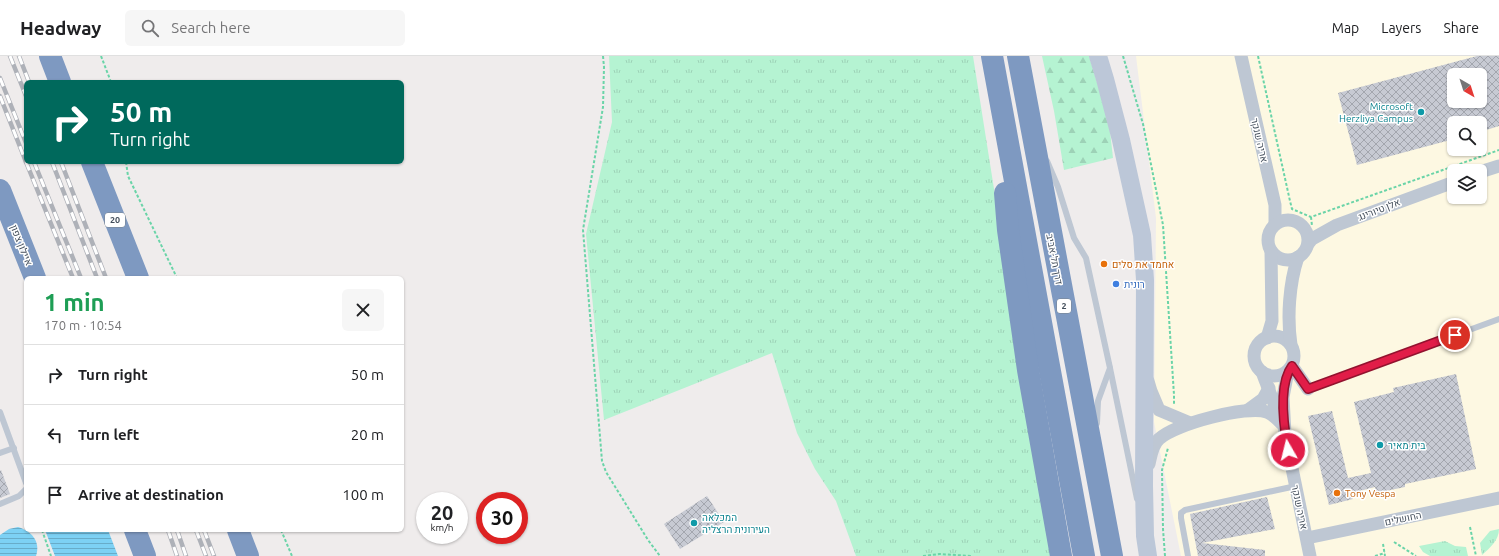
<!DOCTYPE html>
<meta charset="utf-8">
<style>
body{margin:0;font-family:Ubuntu,Heebo,sans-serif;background:#f6f6f6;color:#202124;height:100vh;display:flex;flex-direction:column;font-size:15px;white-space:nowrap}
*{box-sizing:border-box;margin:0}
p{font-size:13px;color:#757577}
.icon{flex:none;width:22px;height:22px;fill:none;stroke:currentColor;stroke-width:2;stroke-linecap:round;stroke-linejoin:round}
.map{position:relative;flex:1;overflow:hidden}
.sheet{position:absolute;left:24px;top:220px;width:380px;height:256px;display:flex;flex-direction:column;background:#fff;border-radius:6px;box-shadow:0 1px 3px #0004}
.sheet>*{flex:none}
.hud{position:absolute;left:24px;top:24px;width:380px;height:84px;border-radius:6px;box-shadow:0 1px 3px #0004;background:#00695c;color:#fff;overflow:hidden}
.needle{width:26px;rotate:141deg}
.controls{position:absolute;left:1447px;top:12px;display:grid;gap:8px}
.controls a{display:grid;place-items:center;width:40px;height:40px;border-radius:6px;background:#fff;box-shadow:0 1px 3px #0004;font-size:20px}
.speed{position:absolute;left:416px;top:436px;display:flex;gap:8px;font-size:20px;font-weight:700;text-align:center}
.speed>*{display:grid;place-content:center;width:52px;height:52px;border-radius:50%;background:#fff;box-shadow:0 1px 3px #0004;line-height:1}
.speed small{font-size:10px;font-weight:400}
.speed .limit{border:6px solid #d22;background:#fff;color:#111}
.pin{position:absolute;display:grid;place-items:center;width:34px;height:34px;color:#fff;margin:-17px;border:2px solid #fff;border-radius:50%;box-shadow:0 1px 4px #0007}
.me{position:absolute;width:44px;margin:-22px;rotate:352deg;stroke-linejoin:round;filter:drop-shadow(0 0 3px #0008)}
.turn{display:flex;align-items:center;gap:14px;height:84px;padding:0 20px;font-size:18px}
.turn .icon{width:52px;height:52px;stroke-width:2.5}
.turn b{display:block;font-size:28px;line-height:34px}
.round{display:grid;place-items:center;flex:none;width:42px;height:42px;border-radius:6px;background:#f6f6f6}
.overview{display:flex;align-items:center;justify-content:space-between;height:68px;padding:0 20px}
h1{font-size:24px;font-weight:700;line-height:30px;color:#1e9e55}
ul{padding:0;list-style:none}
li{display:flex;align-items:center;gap:12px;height:60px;padding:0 20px;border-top:1px solid #e0e0e0}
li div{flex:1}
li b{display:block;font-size:15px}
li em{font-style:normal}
header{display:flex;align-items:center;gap:24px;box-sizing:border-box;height:56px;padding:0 20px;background:#fff;border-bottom:1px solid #e0e0e0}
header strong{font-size:19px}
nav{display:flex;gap:22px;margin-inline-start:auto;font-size:14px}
.search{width:280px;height:36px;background:#f6f6f6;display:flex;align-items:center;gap:10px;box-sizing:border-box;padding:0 14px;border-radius:6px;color:#757577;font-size:15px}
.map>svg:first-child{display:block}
</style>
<header>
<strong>Headway</strong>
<div class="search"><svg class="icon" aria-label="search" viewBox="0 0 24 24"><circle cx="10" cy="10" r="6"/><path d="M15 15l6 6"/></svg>Search here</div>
<nav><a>Map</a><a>Layers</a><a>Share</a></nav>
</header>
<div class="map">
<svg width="1499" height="500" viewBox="0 0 1499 500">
<defs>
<pattern id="grass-tufts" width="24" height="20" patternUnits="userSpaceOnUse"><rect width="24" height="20" fill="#b5f3d2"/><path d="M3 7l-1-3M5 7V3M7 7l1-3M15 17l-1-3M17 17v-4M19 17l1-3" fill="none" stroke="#9dd2b7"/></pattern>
<pattern id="forest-firs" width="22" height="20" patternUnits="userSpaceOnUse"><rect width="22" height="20" fill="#b5f3d2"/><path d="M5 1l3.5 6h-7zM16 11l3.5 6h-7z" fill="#9dd2b7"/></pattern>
<pattern id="water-rules" width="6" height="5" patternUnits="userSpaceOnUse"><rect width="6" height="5" fill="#7dd1f4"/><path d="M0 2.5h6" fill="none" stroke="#68acc9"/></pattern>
<pattern id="building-cross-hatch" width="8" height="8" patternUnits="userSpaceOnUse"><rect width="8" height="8" fill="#c7cad3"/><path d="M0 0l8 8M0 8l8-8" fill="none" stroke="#a3a6ae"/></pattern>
</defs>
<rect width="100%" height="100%" fill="#efecec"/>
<!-- commercial -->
<path fill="#fdf8e2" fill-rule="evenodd" d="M1136,0H1499V500H1181L1154,366L1156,162ZM1454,19H1480V45H1454ZM1454,67H1480V93H1454ZM1454,115H1480V141H1454Z"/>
<!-- grass -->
<g fill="url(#grass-tufts)">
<polygon points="609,0 973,0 1052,500 856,500 836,445 815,413 797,377 772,297 604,364 586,178 612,66"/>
<path d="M1499,473C1499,484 1490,492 1482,499L1480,487L1490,475Z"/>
<polygon points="1445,485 1455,490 1466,491 1468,500 1430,500 1423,496 1419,490"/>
</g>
<!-- forest -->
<polygon fill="url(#forest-firs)" points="1042,0 1089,0 1109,66 1113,102 1064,114 1054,55"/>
<!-- water -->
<g fill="url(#water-rules)">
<path d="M18,471C31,475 41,485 36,500H0V479L9,473Z"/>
<polygon points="45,474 108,474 118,500 55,500"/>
</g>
<!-- building -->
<g fill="url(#building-cross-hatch)" fill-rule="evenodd">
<path d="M1477,0H1499V70L1480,76V67H1454V83L1357,109L1338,37ZM1454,19H1480V45H1454Z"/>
<polygon points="1456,318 1476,413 1405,428 1405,431 1376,437 1375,431 1352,437 1353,443 1329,449 1308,360 1332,355 1348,422 1371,417 1354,346 1394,336 1393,332"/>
<polygon points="1,414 10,438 0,442 0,415"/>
<polygon points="707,440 724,466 680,493 664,468"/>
<polygon points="1267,441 1275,473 1202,487 1265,494 1265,500 1198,500 1190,458"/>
</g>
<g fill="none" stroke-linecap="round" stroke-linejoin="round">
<!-- path -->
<g stroke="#6ad4a8" stroke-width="2" stroke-dasharray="3 2" stroke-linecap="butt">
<polyline points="101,0 111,26"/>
<polyline points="603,0 604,11 603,51 583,174 602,405 606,416 648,484 660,500"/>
<polyline points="1123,0 1143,68 1163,169 1174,339 1174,348"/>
<polyline points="1258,0 1290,145 1292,153 1311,161 1499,94"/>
<polyline points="126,106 128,120 177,222"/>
<polyline points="1311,161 1312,170"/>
<polyline points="1470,471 1476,500"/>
<polyline points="42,474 51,500"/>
<polyline points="281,474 292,500"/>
<polyline points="1394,486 1416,500"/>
<polyline points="1383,488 1385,500"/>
<polyline points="923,500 939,498 972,500"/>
<polyline points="1165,500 1163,473 1162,414 1168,392"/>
<polyline points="1375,500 1385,497"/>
</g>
<!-- lane -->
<g stroke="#bec7d3" stroke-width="6">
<polyline points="1047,105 1058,131 1074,182 1086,202 1110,312 1098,345 1097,367"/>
<polyline points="1110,312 1137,443"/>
<polyline points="1308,333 1499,263"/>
<polyline points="0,356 26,427"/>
<polyline points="0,397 14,392"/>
<polyline points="0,448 19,440 26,433"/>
<polyline points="1188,500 1181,462 1181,457 1185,454 1296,430"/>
</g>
<!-- street -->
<g stroke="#bec7d3" stroke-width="13">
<polyline points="1241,0 1275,149 1275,168"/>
<polyline points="1480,116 1499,110"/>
<circle cx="1288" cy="184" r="20"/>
<polyline points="1308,188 1312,183 1337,169 1454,126"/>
<circle cx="1274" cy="300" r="20"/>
<polyline points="1267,282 1272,265 1271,195"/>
<path d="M1291,289C1287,262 1289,228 1298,201"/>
<polyline points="1292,310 1308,333"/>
<polyline points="1288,315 1283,341 1285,378 1310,500"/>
<polyline points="1262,316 1280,363"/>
<polyline points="1148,325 1151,335 1159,354 1190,367"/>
<polyline points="1248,354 1263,343 1269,332"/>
<path d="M1149,408C1151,400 1152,389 1159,383C1175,368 1247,349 1267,356C1273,358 1278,364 1282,368"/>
<polyline points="1307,482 1499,442"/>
</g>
<!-- secondary -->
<polyline stroke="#bcc7d8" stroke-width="18" points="1098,0 1105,23 1121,84 1142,179 1145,224 1144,430 1145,480 1148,500"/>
<!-- highway -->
<g stroke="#7e99c1" stroke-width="22">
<polyline points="50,0 60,26"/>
<polyline points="992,0 1084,500"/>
<polyline points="1018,0 1112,500"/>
<polyline points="92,106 138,222"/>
<polyline points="0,134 35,222"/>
<polyline points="1005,137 1008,174 1028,314 1061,500"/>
<polyline points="135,474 145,500"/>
<polyline points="238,474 248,500"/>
</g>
<!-- rail casing -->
<g stroke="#aeb1b8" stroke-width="4.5">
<g id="rail">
<polyline points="10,0 26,40"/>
<polyline points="19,0 29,26"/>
<polyline points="0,22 26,87"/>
<polyline points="0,40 26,106"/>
<polyline points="26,106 73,222"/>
<polyline points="34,106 81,222"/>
<polyline points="52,106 97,222"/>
<polyline points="61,106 106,222"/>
<polyline points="168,474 177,500"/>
<polyline points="177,474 186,500"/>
<polyline points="196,474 206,500"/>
<polyline points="204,474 214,500"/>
</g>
</g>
<!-- rail -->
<use href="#rail" stroke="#fff" stroke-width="3" stroke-dasharray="9" stroke-linecap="butt"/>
</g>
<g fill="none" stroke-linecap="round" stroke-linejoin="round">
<!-- route casing -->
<g stroke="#92132f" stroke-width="10">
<path id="route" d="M1288,394C1284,372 1278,329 1292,310L1308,333L1455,279"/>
</g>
<!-- route -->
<use href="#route" stroke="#e11d48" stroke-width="7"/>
</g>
<!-- markers -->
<g fill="#0f9aa8" stroke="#fff" stroke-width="1.5">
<circle cx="1421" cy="56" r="4"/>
<circle cx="1380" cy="389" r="4"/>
<circle cx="694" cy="467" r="4"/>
</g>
<g fill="#e8710a" stroke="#fff" stroke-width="1.5">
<circle cx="1104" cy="208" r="4"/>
<circle cx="1337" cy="437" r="4"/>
</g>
<circle fill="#3f7fe0" stroke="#fff" stroke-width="1.5" cx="1116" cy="228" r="4"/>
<g text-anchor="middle" stroke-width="3" stroke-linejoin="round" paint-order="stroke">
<!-- shield labels -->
<g fill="#fff" stroke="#7b838c" stroke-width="1">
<rect x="105" y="157" width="20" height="14" rx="3"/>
<rect x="1057" y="243" width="14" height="14" rx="3"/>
</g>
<g font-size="9" font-weight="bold" fill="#434e5b">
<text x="115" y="167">20</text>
<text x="1064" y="253">2</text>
</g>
<!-- culture labels -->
<g font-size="10" fill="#0d838f" stroke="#fff" text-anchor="start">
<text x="1413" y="54" text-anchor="end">Microsoft<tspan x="1413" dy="12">Herzliya Campus</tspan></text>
<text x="1388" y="393">בית מאיר</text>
<text x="702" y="465">המכלאה<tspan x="702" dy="12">העירונית הרצליה</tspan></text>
</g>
<!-- street labels -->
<g font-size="10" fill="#434e5b" stroke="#fff">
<text transform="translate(1260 84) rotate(77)" y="4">אריה שנקר</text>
<text transform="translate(1379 153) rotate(-21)" y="4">אלן טיורינג</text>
<text transform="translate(22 189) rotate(68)" y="4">איילון צפון</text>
<text transform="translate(1055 203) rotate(79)" y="4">דרך תל-אביב</text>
<text transform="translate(1300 451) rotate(78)" y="4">אריה שנקר</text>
<text transform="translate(1403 462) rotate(-12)" y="4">החושלים</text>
</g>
<!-- food labels -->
<g font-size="10" fill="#c56008" stroke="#fff" text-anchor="start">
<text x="1112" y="212">אחמד את סלים</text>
<text x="1345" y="441">Tony Vespa</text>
</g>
<!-- shop labels -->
<g font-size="10" fill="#366cbe" stroke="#fff" text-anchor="start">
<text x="1124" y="232">רונית</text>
</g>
</g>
</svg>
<div class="controls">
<a><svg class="needle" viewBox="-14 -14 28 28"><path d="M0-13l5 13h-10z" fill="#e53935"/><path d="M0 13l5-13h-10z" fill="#757577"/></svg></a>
<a><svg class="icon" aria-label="search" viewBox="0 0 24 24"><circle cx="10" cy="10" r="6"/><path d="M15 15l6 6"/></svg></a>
<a><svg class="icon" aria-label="layers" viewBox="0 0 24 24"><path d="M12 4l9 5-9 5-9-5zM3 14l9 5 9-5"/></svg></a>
</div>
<div class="speed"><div>20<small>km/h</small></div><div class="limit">30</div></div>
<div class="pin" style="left:1455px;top:279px;background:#d93025"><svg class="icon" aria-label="arrive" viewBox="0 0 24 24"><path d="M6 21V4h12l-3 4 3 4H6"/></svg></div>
<svg class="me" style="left:1288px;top:394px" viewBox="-20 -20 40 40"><circle r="17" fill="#e11d48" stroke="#fff" stroke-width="3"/><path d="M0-11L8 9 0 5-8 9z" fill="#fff"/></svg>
<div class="hud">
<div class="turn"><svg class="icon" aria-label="right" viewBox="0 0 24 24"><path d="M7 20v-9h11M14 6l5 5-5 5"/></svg><div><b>50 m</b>Turn right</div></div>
</div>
<section class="sheet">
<div class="overview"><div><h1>1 min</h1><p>170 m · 10:54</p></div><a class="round"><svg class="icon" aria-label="close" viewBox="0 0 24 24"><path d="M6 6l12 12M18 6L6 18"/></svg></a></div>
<ul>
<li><svg class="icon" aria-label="right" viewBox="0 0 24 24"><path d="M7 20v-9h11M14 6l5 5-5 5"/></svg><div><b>Turn right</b></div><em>50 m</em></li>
<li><svg class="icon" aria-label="left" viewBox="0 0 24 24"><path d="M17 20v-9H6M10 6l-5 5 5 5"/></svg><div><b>Turn left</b></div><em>20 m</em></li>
<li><svg class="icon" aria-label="arrive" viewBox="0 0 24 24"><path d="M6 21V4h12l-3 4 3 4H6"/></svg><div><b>Arrive at destination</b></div><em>100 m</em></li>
</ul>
</section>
</div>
